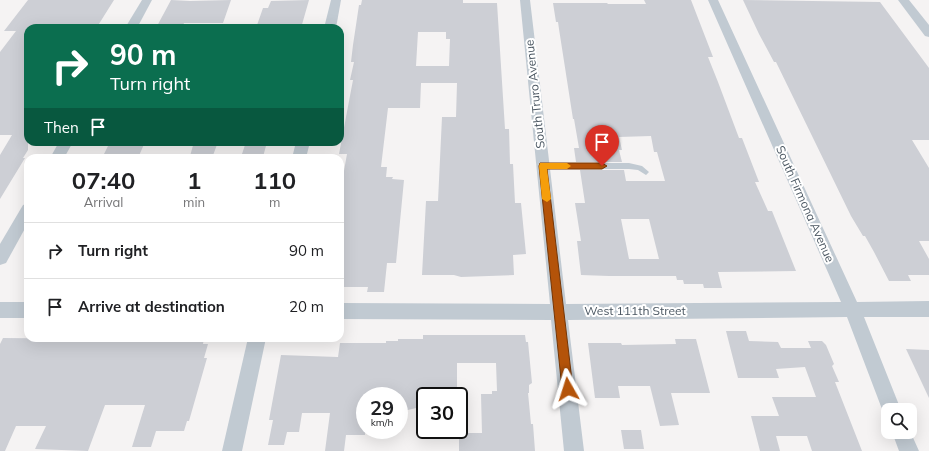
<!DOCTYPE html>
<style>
body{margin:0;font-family:Mulish,sans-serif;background:#f2f2f2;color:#202124;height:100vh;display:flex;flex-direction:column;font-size:15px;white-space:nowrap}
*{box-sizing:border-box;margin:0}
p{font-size:13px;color:#757577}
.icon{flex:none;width:22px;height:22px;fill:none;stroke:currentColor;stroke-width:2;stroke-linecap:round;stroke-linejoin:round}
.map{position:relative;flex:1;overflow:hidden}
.panel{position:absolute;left:24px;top:154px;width:320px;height:188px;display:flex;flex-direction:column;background:#fff;border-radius:12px;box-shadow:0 4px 16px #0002}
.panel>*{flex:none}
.top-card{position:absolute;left:24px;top:24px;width:320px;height:122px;border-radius:12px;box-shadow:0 4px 16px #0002;background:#0b6e4f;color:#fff;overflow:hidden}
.fabs{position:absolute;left:881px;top:403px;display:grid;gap:8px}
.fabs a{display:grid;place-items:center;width:36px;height:36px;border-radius:8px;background:#fff;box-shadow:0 4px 16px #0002;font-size:20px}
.speed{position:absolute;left:356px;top:387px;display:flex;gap:8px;font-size:20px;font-weight:700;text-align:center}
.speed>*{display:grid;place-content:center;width:52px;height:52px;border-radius:50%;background:#fff;box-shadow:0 4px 16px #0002;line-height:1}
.speed small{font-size:10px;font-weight:400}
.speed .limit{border:2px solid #111;border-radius:6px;background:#fff;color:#111}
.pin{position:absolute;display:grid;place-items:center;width:34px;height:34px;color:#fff;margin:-41px -17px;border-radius:50% 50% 50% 0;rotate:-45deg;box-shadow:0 0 4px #0007}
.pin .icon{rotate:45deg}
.me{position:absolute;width:44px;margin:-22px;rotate:354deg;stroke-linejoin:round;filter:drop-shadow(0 0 3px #0008)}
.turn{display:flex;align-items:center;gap:14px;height:84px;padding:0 20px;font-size:18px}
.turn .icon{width:52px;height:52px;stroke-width:2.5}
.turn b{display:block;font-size:28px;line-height:34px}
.then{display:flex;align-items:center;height:38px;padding:0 20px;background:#0003;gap:8px;font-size:15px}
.eta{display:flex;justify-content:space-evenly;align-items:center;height:68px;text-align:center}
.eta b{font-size:24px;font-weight:700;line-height:28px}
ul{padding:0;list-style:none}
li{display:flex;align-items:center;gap:12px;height:56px;padding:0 20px;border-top:1px solid #e0e0e0}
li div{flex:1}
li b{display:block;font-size:15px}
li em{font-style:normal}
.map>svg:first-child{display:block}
</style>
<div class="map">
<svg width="929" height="451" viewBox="0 0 929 451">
<rect width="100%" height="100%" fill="#f5f3f3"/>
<!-- building -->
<g fill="#cdcfd5" fill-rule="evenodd">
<polygon points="28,0 114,0 97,27 28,27 28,150 23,158 25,158 0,199 0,155 12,135 0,135 0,52 16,31 4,31"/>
<polygon points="171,0 190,1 231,0 223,23 184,23 182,28 156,28"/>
<polygon points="309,0 301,28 256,28 263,8 268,8 271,1"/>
<path d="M362,0H463V3H497L505,129H509L510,164H513L515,203H521L526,254L513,255L514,275L461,277L454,275H422L426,201H438L442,117H456L457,83H421L420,108H388L381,167H387L386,177H393L392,179L404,180L396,263H387L384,292H367L368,287H340V193L347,154H339L353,80H350L354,62H351L353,45L359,5H361ZM418,32H446V39H450L449,66H416Z"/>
<path d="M644,0H691L713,57H708L718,82L739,138H742L759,182H755L768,211H772L796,271L718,272L722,288H704L703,284H684L683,280H677L676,276H609L581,275L577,241H581L575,203H585L580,170H624L626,181H665L657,152H654L651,136L619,137L622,150H619L622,162H576L574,148H579L574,119H573L559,29L558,22H556L553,3H607L608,4H646ZM621,219H649L659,259H629Z"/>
<polygon points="743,0 880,2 929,68 929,140 912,140 929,168 929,241 919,241 929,259 929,275 908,275 911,281 889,281 874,252 865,236 863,236 851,216 776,62 774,62 759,34"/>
<polygon points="110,142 145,142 138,158 102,158"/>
<polygon points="194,142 218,142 212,158 194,158 195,156 190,156"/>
<polygon points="246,142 267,142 263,157 241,157"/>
<polygon points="726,331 746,331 749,341 778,342 781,348 811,348 808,341 822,341 826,345 834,364 832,366 839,382 835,382 862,451 812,451 807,436 776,436 780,451 760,451 751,416 779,416 772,397 816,397 805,367 776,369 779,378 738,378"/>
<polygon points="423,335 525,335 526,342 528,342 532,383 529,385 529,393 528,393 531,424 533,424 535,451 459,451 459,433 482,433 481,394 492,394 492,391 497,391 496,363 457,363 457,396 425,396 425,406 399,412 399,396 365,396 365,435 346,435 344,451 325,451 330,413 302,413 299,432 287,432 284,445 268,445 273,420 269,420 281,355 338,357 340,343 386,343 386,341 398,341 398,339 423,339"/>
<polygon points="3,338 113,339 113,340 141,342 167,341 168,338 204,338 203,344 208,344 204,358 207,358 189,421 187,421 184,431 156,431 151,447 132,447 145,405 105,405 88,451 35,449 46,426 16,426 5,451 0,451 0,344"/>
<polygon points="675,339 696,339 710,393 671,393 679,425 660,426 650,386 618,386 620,398 595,398 588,343 621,343 622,345 676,344"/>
<polygon points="906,349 929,350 929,398"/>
<polygon points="621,430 641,430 644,449 624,449"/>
</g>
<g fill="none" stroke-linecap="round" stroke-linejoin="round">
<!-- lane -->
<polygon fill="#c1cad2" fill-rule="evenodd" points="543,163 629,163 642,166 649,172 646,175 638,170 629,169 543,169 540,166"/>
<!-- street -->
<g fill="#c1cad2" fill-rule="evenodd">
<polygon points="142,0 152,0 137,28 125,28"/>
<polygon points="331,0 341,0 336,28 324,28"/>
<polygon points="520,0 530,0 566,304 841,302 708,0 718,0 857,302 929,301 929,317 864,317 901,410 888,410 888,418 885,417 847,317 568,320 584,451 564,451 551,320 340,319 340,303 550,304"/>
<polygon points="898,0 909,0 929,25 929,37 925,36"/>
<polygon points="59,142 73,142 64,158 50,158"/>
<polygon points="296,142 310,142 306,158 292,158"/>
<polygon points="28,203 28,223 6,263 0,265 0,244 23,205"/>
<rect x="0" y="302" width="28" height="16"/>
<polygon points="248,338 266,338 242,451 222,451"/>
<polygon points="910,431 919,451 899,451 892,432 910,432"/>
</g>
</g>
<!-- route -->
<polygon fill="#b45309" stroke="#753606" points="540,163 602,163 607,166 602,169 547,169 573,389 571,393 568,394 564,393 562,389 539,166"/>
<!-- slow -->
<polygon fill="#f59e0b" points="540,163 567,163 571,166 567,169 547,169 551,199 547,202 542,199 539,166"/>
<g text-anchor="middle" stroke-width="4" stroke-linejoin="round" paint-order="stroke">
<!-- street labels -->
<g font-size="12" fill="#4a5661" stroke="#fff">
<text transform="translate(535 94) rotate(-96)" y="4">South Truro Avenue</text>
<text transform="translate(805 204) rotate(66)" y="4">South Firmona Avenue</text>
<text x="635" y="315">West 111th Street</text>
</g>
</g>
</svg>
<div class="fabs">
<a><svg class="icon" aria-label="search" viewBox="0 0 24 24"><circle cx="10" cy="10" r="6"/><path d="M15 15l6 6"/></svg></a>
</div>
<div class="speed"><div>29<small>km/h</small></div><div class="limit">30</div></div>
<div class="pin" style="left:602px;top:166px;background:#d93025"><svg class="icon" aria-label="arrive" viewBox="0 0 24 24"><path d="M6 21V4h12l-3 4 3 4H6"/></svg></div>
<svg class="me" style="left:568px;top:389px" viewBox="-20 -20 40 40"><path d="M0-17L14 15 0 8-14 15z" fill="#b45309" stroke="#fff" stroke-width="4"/></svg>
<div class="top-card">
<div class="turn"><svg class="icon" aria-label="right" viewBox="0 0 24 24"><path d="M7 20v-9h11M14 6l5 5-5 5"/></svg><div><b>90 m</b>Turn right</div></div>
<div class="then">Then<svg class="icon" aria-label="arrive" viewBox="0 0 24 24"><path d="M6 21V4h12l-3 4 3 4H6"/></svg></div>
</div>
<section class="panel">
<div class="eta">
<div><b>07:40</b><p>Arrival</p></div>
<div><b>1</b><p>min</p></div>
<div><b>110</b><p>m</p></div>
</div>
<ul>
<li><svg class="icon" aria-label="right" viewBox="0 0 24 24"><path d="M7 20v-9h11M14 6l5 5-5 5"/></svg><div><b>Turn right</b></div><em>90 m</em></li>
<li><svg class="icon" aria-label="arrive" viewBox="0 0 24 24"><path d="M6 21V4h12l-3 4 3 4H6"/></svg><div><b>Arrive at destination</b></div><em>20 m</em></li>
</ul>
</section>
</div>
